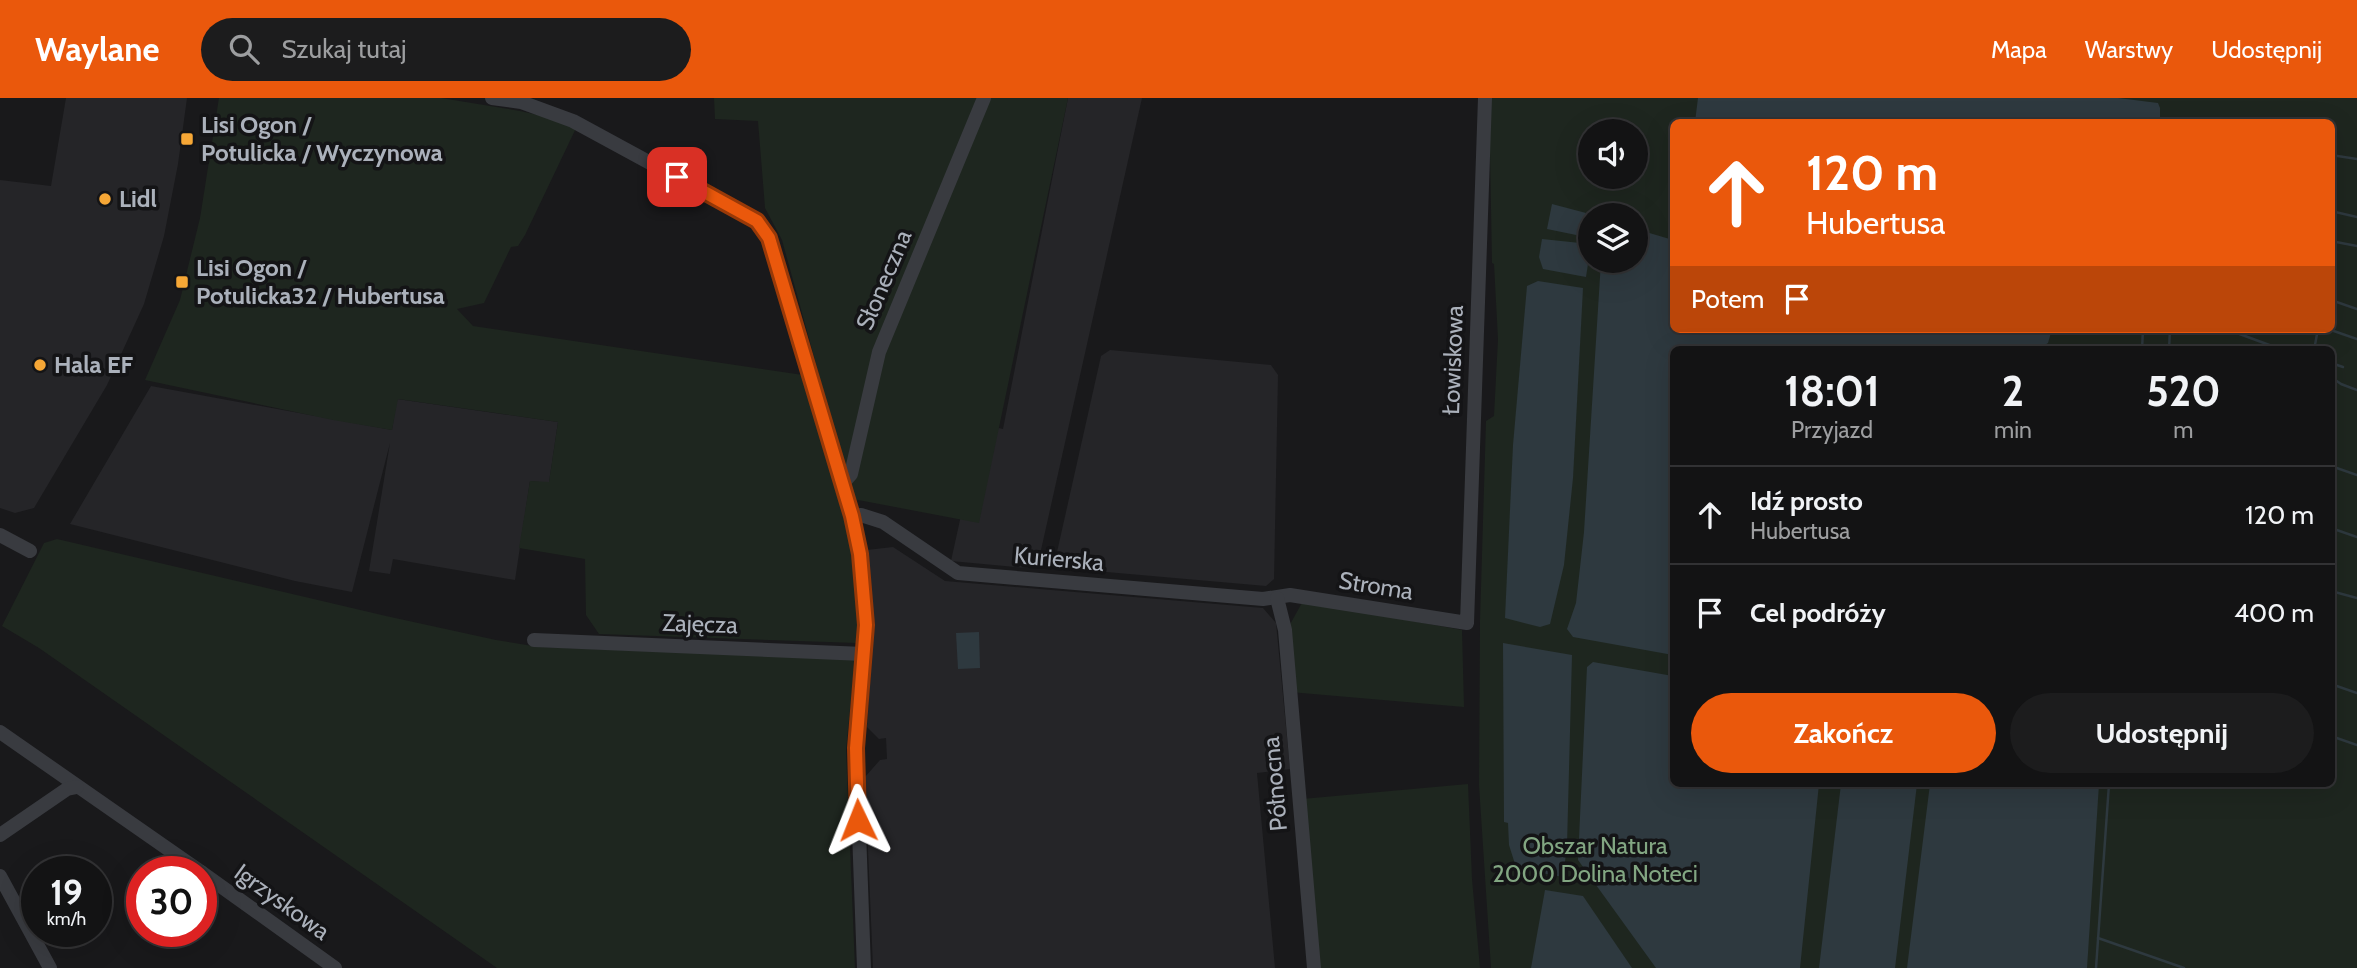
<!DOCTYPE html>
<html lang="pl">
<meta charset="utf-8">
<style>
body{margin:0;font-family:Cabin,sans-serif;background:#1c1c1d;color:#f1f3f6;height:100vh;display:flex;flex-direction:column;font-size:26px;white-space:nowrap}
*{box-sizing:border-box;margin:0}
p{font-size:23px;color:#9d9ea0}
.icon{flex:none;width:38px;height:38px;fill:none;stroke:currentColor;stroke-width:2;stroke-linecap:round;stroke-linejoin:round}
.map{position:relative;flex:1;overflow:hidden}
.side{position:absolute;left:1670px;top:248px;width:665px;height:441px;display:flex;flex-direction:column;background:#131314;border-radius:10px;box-shadow:0 7px 28px #0002,0 0 0 2px #323234}
.side>*{flex:none}
.banner{position:absolute;left:1670px;top:21px;width:665px;height:214px;border-radius:10px;box-shadow:0 7px 28px #0002,0 0 0 2px #323234;background:#ea580c;color:#fff;overflow:hidden}
.buttons{position:absolute;left:1578px;top:21px;display:grid;gap:14px}
.buttons a{display:grid;place-items:center;width:70px;height:70px;border-radius:50%;background:#131314;box-shadow:0 7px 28px #0002,0 0 0 2px #323234;font-size:35px}
.speed{position:absolute;left:21px;top:758px;display:flex;gap:14px;font-size:35px;font-weight:700;text-align:center}
.speed>*{display:grid;place-content:center;width:91px;height:91px;border-radius:50%;background:#131314;box-shadow:0 7px 28px #0002,0 0 0 2px #323234;line-height:1}
.speed small{font-size:18px;font-weight:400}
.speed .limit{border:10px solid #d22;background:#fff;color:#111}
.pin{position:absolute;display:grid;place-items:center;width:60px;height:60px;color:#fff;margin:-30px;border-radius:14px;box-shadow:0 4px 10px #0006}
.me{position:absolute;width:77px;margin:-38px;rotate:358deg;stroke-linejoin:round;filter:drop-shadow(0 0 5px #0008)}
.turn{display:flex;align-items:center;gap:24px;height:147px;padding:0 21px;font-size:32px}
.turn .icon{width:91px;height:91px;stroke-width:2.5}
.turn b{display:block;font-size:49px;line-height:60px}
.then{display:flex;align-items:center;height:66px;padding:0 21px;background:#0003;gap:14px;font-size:26px}
.eta{display:flex;justify-content:space-evenly;align-items:center;height:119px;text-align:center}
.eta b{font-size:42px;font-weight:800;line-height:49px}
.button{display:flex;gap:14px;margin-top:auto;padding:14px 21px}
.button a{flex:1;height:80px;border-radius:42px;background:#ea580c;color:#fff;font-size:28px;font-weight:800;line-height:80px;text-align:center}
.button a+a{background:#1c1c1d;color:#f1f3f6}
ul{padding:0;list-style:none}
li{display:flex;align-items:center;gap:21px;height:98px;padding:0 21px;border-top:2px solid #323234}
li div{flex:1}
li b{display:block;font-size:26px}
li em{font-style:normal}
header{display:flex;align-items:center;gap:42px;box-sizing:border-box;height:98px;padding:0 35px;background:#ea580c;color:#fff}
header strong{font-size:33px}
nav{display:flex;gap:38px;margin-inline-start:auto;font-size:24px}
.search{width:490px;height:63px;background:#1c1c1d;display:flex;align-items:center;gap:18px;box-sizing:border-box;padding:0 24px;border-radius:38px;color:#9d9ea0;font-size:26px}
.map>svg:first-child{display:block}
</style>
<header>
<strong>Waylane</strong>
<div class="search"><svg class="icon" aria-label="search" viewBox="0 0 24 24"><circle cx="10" cy="10" r="6"/><path d="M15 15l6 6"/></svg>Szukaj tutaj</div>
<nav><a>Mapa</a><a>Warstwy</a><a>Udostępnij</a></nav>
</header>
<div class="map">
<svg width="2357" height="870" viewBox="0 0 2357 870">
<rect width="100%" height="100%" fill="#19191b"/>
<!-- built -->
<g fill="#252528">
<polygon points="66,0 187,0 178,66 164,138 144,206 107,287 34,410 15,415 0,410 0,82 51,88"/>
<polygon points="1068,0 1142,0 1039,461 1027,470 951,463 981,326 1003,331"/>
<polygon points="1110,252 1271,267 1278,277 1274,481 1266,488 1061,470 1055,463 1101,258"/>
<polygon points="151,288 392,332 397,301 558,324 549,385 530,383 515,482 393,461 390,476 369,473 390,345 352,494 295,483 70,426"/>
<polygon points="893,449 945,483 1263,510 1276,525 1290,671 1257,675 1275,870 873,870 865,679 880,662 887,661 886,640 879,641 867,629 874,523 867,452"/>
</g>
<!-- green -->
<g fill="#1e261f" fill-rule="evenodd">
<polygon points="219,0 441,0 520,13 578,26 525,137 518,148 511,149 484,205 457,211 473,228 803,277 844,416 857,488 857,545 599,536 586,517 585,461 519,450 530,383 549,384 558,324 398,301 392,332 333,322 145,282 180,202 200,120"/>
<polygon points="714,0 1068,0 979,425 853,401 782,142 765,110 758,23 715,21"/>
<path d="M1489,0H2357V870H1491L1479,687L1480,523L1486,323L1494,318L1498,241L1494,166L1492,165ZM1673,24H2331V231H1673ZM1591,33H1636V79H1591ZM1591,117H1636V163H1591ZM1673,252H2331V686H1673Z"/>
<polygon points="57,441 386,518 496,542 539,549 855,561 846,652 855,870 497,870 39,550 2,528 44,445"/>
<polygon points="1303,503 1462,532 1464,609 1290,594 1288,530"/>
<polygon points="1468,686 1472,781 1480,870 1317,870 1302,701"/>
</g>
<!-- water -->
<g fill="#2e393f">
<polygon points="1698,0 2118,0 2158,5 2160,10 2160,24 1695,24"/>
<polygon points="1552,106 1586,115 1581,138 1547,131"/>
<polygon points="1636,131 1673,142 1673,231 2052,231 2048,245 2036,252 1673,252 1673,557 1573,539 1567,531 1576,505 1584,434 1601,163 1636,163"/>
<polygon points="1542,141 1580,145 1590,153 1586,179 1543,171 1539,159"/>
<polygon points="1538,183 1583,190 1573,380 1564,467 1550,526 1540,529 1505,520 1513,347 1527,188"/>
<polygon points="979,534 980,570 958,571 956,535"/>
<polygon points="1503,545 1572,557 1567,748 1563,779 1530,773 1515,766 1509,747 1508,725 1504,724"/>
<polygon points="1593,564 1673,578 1673,686 1819,686 1800,870 1656,870 1578,762 1587,569"/>
<polygon points="1841,686 1917,686 1895,870 1819,870"/>
<polygon points="1930,686 2099,686 2087,870 1907,870"/>
<polygon points="1545,792 1583,798 1632,870 1531,870"/>
</g>
<g fill="none" stroke-linecap="round" stroke-linejoin="round">
<!-- stream -->
<g stroke="#2e393f" stroke-width="2.5">
<polyline points="2331,57 2357,61"/>
<polyline points="2331,113 2357,119"/>
<polyline points="2331,143 2357,148"/>
<polyline points="2331,202 2357,211"/>
<polyline points="2226,231 2283,252"/>
<polyline points="2328,231 2357,241"/>
<polyline points="2142,252 2143,231"/>
<polyline points="2169,252 2170,231"/>
<polyline points="2314,252 2318,231"/>
<polyline points="2331,265 2343,269"/>
<polyline points="2331,279 2341,286 2357,292"/>
<polyline points="2331,368 2357,377"/>
<polyline points="2331,430 2357,439"/>
<polyline points="2331,493 2357,500"/>
<polyline points="2331,586 2357,595"/>
<polyline points="2331,638 2357,647"/>
<polyline points="2098,840 2184,870"/>
<polyline points="2096,870 2109,686"/>
</g>
<!-- minor -->
<g stroke="#393b40" stroke-width="14">
<polyline points="492,0 521,4 573,23 757,123 769,140 843,385 860,456 866,527 856,651 864,870"/>
<polyline points="843,385 851,376 879,254 984,0"/>
<polyline points="852,418 861,417 883,424 958,475 1263,501 1290,497 1467,525 1485,0"/>
<polyline points="0,437 30,453"/>
<polyline points="1277,500 1285,532 1314,870"/>
<polyline points="534,542 864,556"/>
<polyline points="0,634 201,774"/>
<polyline points="0,737 67,691 77,689"/>
<polyline points="201,774 335,870"/>
<polyline points="0,778 50,870"/>
</g>
</g>
<g fill="none" stroke-linecap="round" stroke-linejoin="round">
<!-- route casing -->
<g stroke="#983908" stroke-width="18">
<polyline id="route" points="677,79 757,123 769,140 852,418 860,456 866,527 856,650 858,722"/>
</g>
<!-- route -->
<use href="#route" stroke="#ea580c" stroke-width="12"/>
</g>
<!-- markers -->
<g fill="#f6a736" stroke="#141416" stroke-width="2.5">
<rect x="180" y="34" width="14" height="14" rx="3.5"/>
<circle cx="105" cy="101" r="7"/>
<rect x="175" y="177" width="14" height="14" rx="3.5"/>
<circle cx="40" cy="267" r="7"/>
</g>
<g text-anchor="middle" stroke-width="7" stroke-linejoin="round" paint-order="stroke">
<!-- poi labels -->
<g font-size="24" font-weight="bold" fill="#abb1bb" stroke="#141416" text-anchor="start">
<text x="201" y="35">Lisi Ogon /<tspan x="201" dy="28">Potulicka / Wyczynowa</tspan></text>
<text x="119" y="109">Lidl</text>
<text x="196" y="178">Lisi Ogon /<tspan x="196" dy="28">Potulicka32 / Hubertusa</tspan></text>
<text x="54" y="275">Hala EF</text>
</g>
<!-- street labels -->
<g font-size="24" fill="#abb1bb" stroke="#141416">
<text transform="translate(884 182) rotate(-67)" y="8">Słoneczna</text>
<text transform="translate(1453 262) rotate(-88)" y="8">Łowiskowa</text>
<text transform="translate(1059 461) rotate(5)" y="8">Kurierska</text>
<text transform="translate(1376 488) rotate(9)" y="8">Stroma</text>
<text transform="translate(700 526) rotate(2)" y="8">Zajęcza</text>
<text transform="translate(1275 686) rotate(-95)" y="8">Północna</text>
<text transform="translate(282 804) rotate(36)" y="8">Igrzyskowa</text>
</g>
<!-- park labels -->
<g font-size="24" fill="#82a682" stroke="#141416">
<text x="1595" y="756">Obszar Natura<tspan x="1595" dy="28">2000 Dolina Noteci</tspan></text>
</g>
</g>
</svg>
<div class="buttons">
<a><svg class="icon" aria-label="sound" viewBox="0 0 24 24"><path d="M4 9h4l5-4v14l-5-4H4zM17 9q2 3 0 6"/></svg></a>
<a><svg class="icon" aria-label="layers" viewBox="0 0 24 24"><path d="M12 4l9 5-9 5-9-5zM3 14l9 5 9-5"/></svg></a>
</div>
<div class="speed"><div>19<small>km/h</small></div><div class="limit">30</div></div>
<div class="pin" style="left:677px;top:79px;background:#d93025"><svg class="icon" aria-label="arrive" viewBox="0 0 24 24"><path d="M6 21V4h12l-3 4 3 4H6"/></svg></div>
<svg class="me" style="left:858px;top:722px" viewBox="-20 -20 40 40"><path d="M0-17L14 15 0 8-14 15z" fill="#ea580c" stroke="#fff" stroke-width="4"/></svg>
<div class="banner">
<div class="turn"><svg class="icon" aria-label="ahead" viewBox="0 0 24 24"><path d="M12 20V5M6 11l6-6 6 6"/></svg><div><b>120 m</b>Hubertusa</div></div>
<div class="then">Potem<svg class="icon" aria-label="arrive" viewBox="0 0 24 24"><path d="M6 21V4h12l-3 4 3 4H6"/></svg></div>
</div>
<section class="side">
<div class="eta">
<div><b>18:01</b><p>Przyjazd</p></div>
<div><b>2</b><p>min</p></div>
<div><b>520</b><p>m</p></div>
</div>
<ul>
<li><svg class="icon" aria-label="ahead" viewBox="0 0 24 24"><path d="M12 20V5M6 11l6-6 6 6"/></svg><div><b>Idź prosto</b><p>Hubertusa</p></div><em>120 m</em></li>
<li><svg class="icon" aria-label="arrive" viewBox="0 0 24 24"><path d="M6 21V4h12l-3 4 3 4H6"/></svg><div><b>Cel podróży</b></div><em>400 m</em></li>
</ul>
<div class="button"><a>Zakończ</a><a>Udostępnij</a></div>
</section>
</div>
